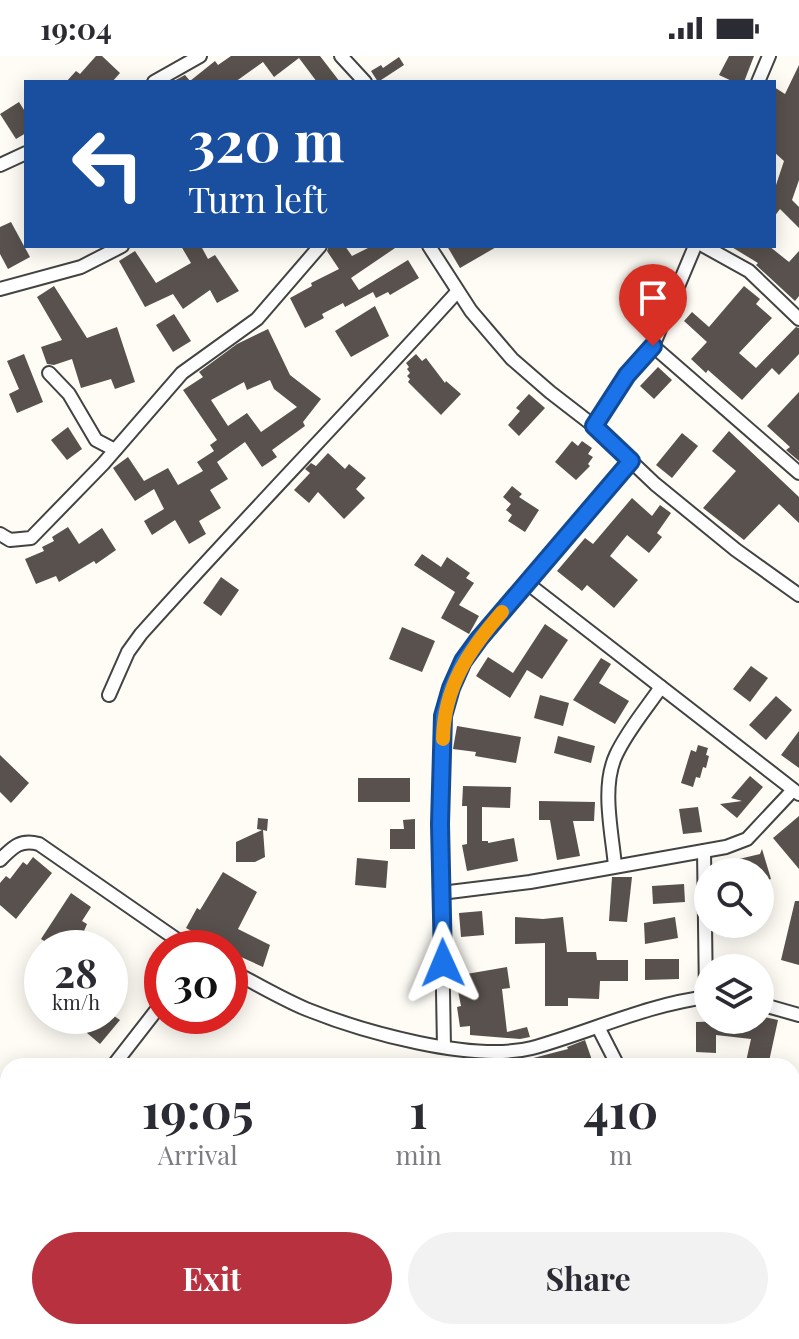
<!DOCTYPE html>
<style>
body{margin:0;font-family:"Playfair Display",serif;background:#f2f2f3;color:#2b2b33;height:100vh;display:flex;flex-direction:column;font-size:30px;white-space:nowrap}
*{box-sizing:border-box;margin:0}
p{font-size:26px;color:#7c7c81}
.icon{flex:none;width:44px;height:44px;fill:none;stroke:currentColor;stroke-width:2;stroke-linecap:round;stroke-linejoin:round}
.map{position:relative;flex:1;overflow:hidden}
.sheet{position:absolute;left:0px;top:1002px;width:800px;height:282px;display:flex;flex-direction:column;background:#fff;border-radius:24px 24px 0 0;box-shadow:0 4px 20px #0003}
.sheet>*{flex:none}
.banner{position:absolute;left:24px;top:24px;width:752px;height:168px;border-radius:0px;box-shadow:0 4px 20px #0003;background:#1a4fa0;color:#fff;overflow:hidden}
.controls{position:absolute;left:694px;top:802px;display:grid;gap:16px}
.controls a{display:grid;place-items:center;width:80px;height:80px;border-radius:50%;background:#fff;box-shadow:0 4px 20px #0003;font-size:40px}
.speed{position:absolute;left:24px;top:874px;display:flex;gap:16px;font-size:40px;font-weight:700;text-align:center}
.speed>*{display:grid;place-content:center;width:104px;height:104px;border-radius:50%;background:#fff;box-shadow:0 4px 20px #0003;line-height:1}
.speed small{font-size:20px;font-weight:400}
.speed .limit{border:12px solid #d22;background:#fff;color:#111}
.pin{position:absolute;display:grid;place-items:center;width:68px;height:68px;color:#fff;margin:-82px -34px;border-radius:50% 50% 50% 0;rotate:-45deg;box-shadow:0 0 8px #0007}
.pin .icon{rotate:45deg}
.me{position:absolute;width:88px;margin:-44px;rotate:359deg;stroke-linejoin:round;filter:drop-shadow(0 0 6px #0008)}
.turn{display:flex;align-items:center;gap:28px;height:168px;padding:0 32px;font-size:36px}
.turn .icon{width:104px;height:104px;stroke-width:2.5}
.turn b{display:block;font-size:56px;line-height:68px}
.eta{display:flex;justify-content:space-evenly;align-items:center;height:136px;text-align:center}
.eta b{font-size:48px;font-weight:700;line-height:56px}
.cta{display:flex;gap:16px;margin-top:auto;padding:16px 32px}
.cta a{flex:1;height:92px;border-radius:48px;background:#b8313e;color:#fff;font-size:32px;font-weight:700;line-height:92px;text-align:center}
.cta a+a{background:#f2f2f3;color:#2b2b33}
.status{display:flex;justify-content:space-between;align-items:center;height:56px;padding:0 40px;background:#fff;direction:ltr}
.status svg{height:22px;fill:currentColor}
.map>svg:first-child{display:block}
</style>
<div class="status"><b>19:04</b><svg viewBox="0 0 49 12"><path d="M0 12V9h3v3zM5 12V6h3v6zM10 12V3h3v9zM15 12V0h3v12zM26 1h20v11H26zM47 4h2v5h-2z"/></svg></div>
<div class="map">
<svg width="799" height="1283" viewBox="0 0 799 1283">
<rect width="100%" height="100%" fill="#fefcf5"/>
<!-- building -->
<g fill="#58514d" fill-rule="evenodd">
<polygon points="96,0 102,0 120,17 112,26 66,26 76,15 80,18"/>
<polygon points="231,0 320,0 340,26 317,26 299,2 274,21 263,6 235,26 172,26 185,19 190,25 215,5 218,9"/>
<polygon points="729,0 754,0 744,26 734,26 719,19"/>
<polygon points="399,1 404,9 378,26 371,15 381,9 383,12"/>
<polygon points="799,9 799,124 792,144 799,151 799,172 780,153 774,161 774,135 784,105 774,96 774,31 785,38"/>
<polygon points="19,46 26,57 26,77 16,83 0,58"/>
<polygon points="11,166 30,201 8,213 0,198 0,171"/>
<polygon points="181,190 201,190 208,203 215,199 239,235 217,247 210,234 183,253 173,238 145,251 119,205 135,195 156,227 191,207"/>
<polygon points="329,190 345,190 352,200 372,190 398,190 351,222 359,234 408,204 419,222 390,239 388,236 376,242 373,236 345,251 343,247 322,258 324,262 305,272 290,242 312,230 311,227 339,213 327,195"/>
<polygon points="447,190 498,190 460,212"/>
<polygon points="730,190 769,190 789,206 799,195 799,240 795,245 756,209 758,207"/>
<polygon points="54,230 87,282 117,271 135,326 115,333 111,323 81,332 72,303 54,309 47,308 41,291 62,284 37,241"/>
<polygon points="744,230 760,243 756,248 772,262 739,297 756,312 796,271 799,272 799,298 779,319 772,312 742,344 708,314 706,317 691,303 707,286 684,265 692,256 709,271"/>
<polygon points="375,250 389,280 351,301 335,275"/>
<polygon points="174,258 191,285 173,296 156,269"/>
<path d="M268,273L290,319L321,343L303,366L305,370L272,394L277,401L262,411L245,386L217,406L228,423L210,434L221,452L199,465L206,478L189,488L175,464L152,479L144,465L164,453L154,433L135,445L113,412L128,401L144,425L168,412L178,429L203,415L197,406L214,395L210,389L217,384L183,334L203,321L199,316L237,288ZM270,324L274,333L297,351L261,376L247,357L228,370L211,344L244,326L247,334Z"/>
<polygon points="24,298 43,346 17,357 9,338 19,333 7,305"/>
<polygon points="416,298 422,305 426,302 445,327 446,325 461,338 441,359 408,326 410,323 407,320 410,317 407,313 409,311 406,307"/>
<polygon points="658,311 672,324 654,343 640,330"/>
<polygon points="799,336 799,405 786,394 790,391 767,370"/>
<polygon points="529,338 545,352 519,380 508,369 520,355 516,352"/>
<polygon points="68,371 82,393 67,404 51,384"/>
<polygon points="729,375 799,441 799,467 779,448 744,484 703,452 736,415 712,395"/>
<polygon points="682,377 698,390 672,422 656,409"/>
<polygon points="572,385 578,390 582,385 592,392 588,398 593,401 588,408 590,410 576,424 555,406"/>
<polygon points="328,397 345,413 349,408 366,422 356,433 365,442 344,463 318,436 309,447 294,434 310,417 305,413 311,407 316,410"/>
<polygon points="512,430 522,438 519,441 539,454 525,476 508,465 512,459 506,454 511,448 503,441"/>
<polygon points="632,442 652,460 660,449 671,457 657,477 662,481 649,497 627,479 610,500 638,524 614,552 587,529 582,535 557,515 585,482 593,488"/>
<polygon points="68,471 79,488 102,472 116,494 96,508 94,505 59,526 56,520 36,528 25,503 44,495 42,491 54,485 52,481"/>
<polygon points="422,498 441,511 447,501 470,517 466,522 474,527 459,549 479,560 469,578 441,562 455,536 414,509"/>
<polygon points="221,521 239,534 221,560 203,547"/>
<polygon points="545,568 568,584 542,623 527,614 510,642 476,620 488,601 513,617"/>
<polygon points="402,571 435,585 422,616 389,603"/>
<polygon points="601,602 611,608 599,627 629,645 615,668 573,644"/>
<polygon points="751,610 768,622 750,646 733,633"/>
<polygon points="540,639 569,647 563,670 534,662"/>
<polygon points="776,640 792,654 766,684 749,669"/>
<polygon points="457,670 521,681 516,707 475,700 476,696 453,693"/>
<polygon points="799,675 799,712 781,699"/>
<polygon points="558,680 595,690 591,707 554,697"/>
<polygon points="698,689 708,692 706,699 709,700 706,712 703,711 700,722 696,721 693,731 681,727 691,694 696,696"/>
<polygon points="0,699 29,727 11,747 0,736"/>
<polygon points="750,720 763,731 737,762 720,748 742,745 731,742"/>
<rect x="358" y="722" width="52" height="24"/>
<polygon points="463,730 511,731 510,752 482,751 482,785 488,785 488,787 514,782 518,805 467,815 462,789 467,788 467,750 462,750"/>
<polygon points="539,745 595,746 594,765 573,765 580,800 557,804 550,764 539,764"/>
<polygon points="698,751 702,776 683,778 679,753"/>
<polygon points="799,760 799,813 773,782"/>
<polygon points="258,762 268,763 267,775 263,774 265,801 255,806 236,806 236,786 262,774 257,773"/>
<polygon points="415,763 415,793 390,793 390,773 404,773 403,764"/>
<polygon points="762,793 771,823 760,827 760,816 720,816 718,808 760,798"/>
<polygon points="33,801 52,817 16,863 0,849 0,827 6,820 10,823 23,806 27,809"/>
<polygon points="357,802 388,805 386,832 355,829"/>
<polygon points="223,816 257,836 238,873 270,889 263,911 230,896 230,892 222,892 186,872 197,852 200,854"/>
<polygon points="612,821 632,821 627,866 609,865"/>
<polygon points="684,828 685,846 653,848 652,830"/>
<polygon points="71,837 91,851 82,865 87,868 84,875 96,882 89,892 55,892 41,883"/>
<polygon points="795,845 799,845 799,909 781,904"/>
<polygon points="482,855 484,879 461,881 459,857"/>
<polygon points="515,861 543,863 563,861 567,896 596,896 597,904 628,904 628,925 600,925 599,943 568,942 568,950 545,950 545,887 515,888"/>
<polygon points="675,861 678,882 645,888 644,867"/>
<polygon points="645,903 679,903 679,923 645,924"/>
<polygon points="507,911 510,932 502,933 507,976 527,971 530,981 520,983 470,979 470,970 460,971 457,951 461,950 455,920"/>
<polygon points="67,960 114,960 120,964 100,988"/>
<polygon points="760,960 778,964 768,1010 745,1010 751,983 716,979 716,997 696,996 696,966 760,964"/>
<polygon points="585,984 593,1007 583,1010 514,1010 514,1007 568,993 567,991"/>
</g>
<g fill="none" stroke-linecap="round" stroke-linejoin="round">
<!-- minor casing -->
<g stroke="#434343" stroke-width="16">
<g id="minor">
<polyline points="341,0 365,26"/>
<polyline points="154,26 200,0"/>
<polyline points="758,26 769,0"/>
<polyline points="0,109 26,97"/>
<polyline points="429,190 471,255 512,303 550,336 594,370 655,428 736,494 799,539"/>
<polyline points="704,190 749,215 799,263"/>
<polyline points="0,233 81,211 122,190"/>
<polyline points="653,290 799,417"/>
<polyline points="49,317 69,338 96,384 115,394"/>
<polyline points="594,370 627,319 653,290 695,190"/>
<polyline points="0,478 10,484 31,482 103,408 182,317 257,263 320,190"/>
<polyline points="527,527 799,738"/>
<path d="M109,639L128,596L141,578C245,462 353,351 457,236"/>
<polyline points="704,795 706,941"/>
<path d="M0,804C13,791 20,783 39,788L189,892"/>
<path d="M615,810C612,776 601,731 616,699C627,675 646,653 661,631"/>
<polyline points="441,837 530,826 726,791 747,783 793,734"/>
<path d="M230,914C255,927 280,942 306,953C363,976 473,1007 532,992C590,976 648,948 708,941"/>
<polyline points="760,948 799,959"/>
<polyline points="598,971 618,1010"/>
<polyline points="444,991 440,768 443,660 451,632 463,605 479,583 631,405"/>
<polyline points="113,1010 162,947"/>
<polyline points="792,1096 799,1100"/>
<polyline points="0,1121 8,1119"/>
<polyline points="551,1283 554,1276"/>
<polyline points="684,1283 686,1276"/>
</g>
</g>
<!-- minor -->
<use href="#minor" stroke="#fff" stroke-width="12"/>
</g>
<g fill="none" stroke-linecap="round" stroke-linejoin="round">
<!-- route casing -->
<g stroke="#114b97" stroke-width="20">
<polyline id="route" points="443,907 440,768 443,660 451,632 463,605 479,583 631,405 594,370 627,319 653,290"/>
</g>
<!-- route -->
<use href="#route" stroke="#1a73e8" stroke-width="14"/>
<!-- slow -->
<path stroke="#f59e0b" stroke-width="14" d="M443,683C444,631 469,594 502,556"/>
</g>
</svg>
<div class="controls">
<a><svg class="icon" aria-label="search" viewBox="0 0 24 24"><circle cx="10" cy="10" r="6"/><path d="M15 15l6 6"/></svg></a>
<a><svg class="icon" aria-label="layers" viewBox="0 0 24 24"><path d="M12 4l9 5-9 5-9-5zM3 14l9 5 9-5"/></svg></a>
</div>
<div class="speed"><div>28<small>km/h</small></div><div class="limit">30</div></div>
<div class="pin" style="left:653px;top:290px;background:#d93025"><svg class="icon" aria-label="arrive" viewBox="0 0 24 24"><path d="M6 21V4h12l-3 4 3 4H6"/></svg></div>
<svg class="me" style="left:443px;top:907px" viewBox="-20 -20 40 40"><path d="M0-17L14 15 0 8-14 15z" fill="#1a73e8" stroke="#fff" stroke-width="4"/></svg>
<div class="banner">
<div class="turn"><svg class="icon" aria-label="left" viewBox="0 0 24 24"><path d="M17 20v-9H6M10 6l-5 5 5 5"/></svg><div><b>320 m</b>Turn left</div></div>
</div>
<section class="sheet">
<div class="eta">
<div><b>19:05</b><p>Arrival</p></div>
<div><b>1</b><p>min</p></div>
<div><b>410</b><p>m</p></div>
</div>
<div class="cta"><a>Exit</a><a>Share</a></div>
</section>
</div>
